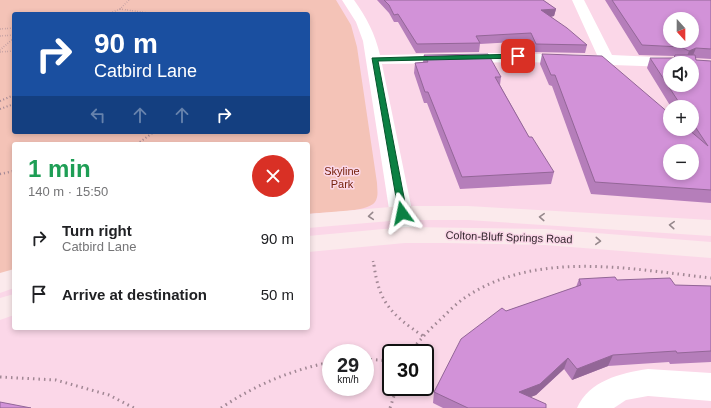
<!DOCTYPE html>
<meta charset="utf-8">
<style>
body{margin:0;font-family:Arial,sans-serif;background:#f2f2f2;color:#202124;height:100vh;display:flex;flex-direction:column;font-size:15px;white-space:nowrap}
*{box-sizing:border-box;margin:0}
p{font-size:13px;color:#757577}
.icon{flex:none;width:22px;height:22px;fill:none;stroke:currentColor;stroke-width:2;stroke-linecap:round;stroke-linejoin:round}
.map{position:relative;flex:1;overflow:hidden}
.sheet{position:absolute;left:12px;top:142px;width:298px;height:188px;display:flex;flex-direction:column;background:#fff;border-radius:4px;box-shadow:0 2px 6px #0003}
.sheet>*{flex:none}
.banner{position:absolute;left:12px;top:12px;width:298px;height:122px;border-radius:4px;box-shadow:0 2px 6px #0003;background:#1a4fa0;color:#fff;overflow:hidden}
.needle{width:26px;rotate:159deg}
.controls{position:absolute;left:663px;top:12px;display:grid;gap:8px}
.controls a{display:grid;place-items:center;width:36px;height:36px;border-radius:50%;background:#fff;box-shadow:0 2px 6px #0003;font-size:20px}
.speed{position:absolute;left:322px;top:344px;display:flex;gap:8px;font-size:20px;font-weight:700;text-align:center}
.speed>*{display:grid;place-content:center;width:52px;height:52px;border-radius:50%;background:#fff;box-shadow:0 2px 6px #0003;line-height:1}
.speed small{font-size:10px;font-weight:400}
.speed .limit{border:2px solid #111;border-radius:6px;background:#fff;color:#111}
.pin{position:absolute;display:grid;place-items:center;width:34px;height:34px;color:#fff;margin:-17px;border-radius:8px;box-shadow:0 2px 6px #0006}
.me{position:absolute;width:44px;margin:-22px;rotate:348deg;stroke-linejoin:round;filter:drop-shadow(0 0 3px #0008)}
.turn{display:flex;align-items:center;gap:14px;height:84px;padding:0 16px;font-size:18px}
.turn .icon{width:52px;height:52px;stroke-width:2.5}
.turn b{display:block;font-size:28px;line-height:34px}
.lanes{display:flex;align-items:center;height:38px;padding:0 16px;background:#0003;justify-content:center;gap:20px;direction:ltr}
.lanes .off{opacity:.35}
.round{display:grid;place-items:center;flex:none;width:42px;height:42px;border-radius:21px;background:#f2f2f2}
.overview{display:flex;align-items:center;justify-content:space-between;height:68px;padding:0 16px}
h1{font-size:24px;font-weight:700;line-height:30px;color:#1e9e55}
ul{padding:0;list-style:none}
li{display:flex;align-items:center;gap:12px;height:56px;padding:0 16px}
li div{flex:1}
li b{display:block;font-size:15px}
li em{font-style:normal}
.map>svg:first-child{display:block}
</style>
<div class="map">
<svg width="711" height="408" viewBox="0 0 711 408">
<rect width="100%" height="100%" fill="#fbd7e8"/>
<!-- green -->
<path fill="#f4c3b7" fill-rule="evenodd" d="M0,0H336L351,25L357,47L377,183C377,189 379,196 375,202C367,213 323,212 308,214V144H14V271L0,275ZM14,14H308V132H14Z"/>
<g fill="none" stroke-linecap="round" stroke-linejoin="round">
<!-- path-far3 -->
<g stroke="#a18794" stroke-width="1.5" stroke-dasharray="0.5 2" stroke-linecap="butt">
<polyline points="120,9 156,14"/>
<polyline points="108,14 120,9 129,0"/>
<polyline points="0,29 14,28"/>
<polyline points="0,36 14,35"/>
<polyline points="0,50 14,38"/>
<polyline points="0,52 14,51"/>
</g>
<!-- path-far2 -->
<g stroke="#a18794" stroke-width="2" stroke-dasharray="1 2.5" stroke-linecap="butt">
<polyline points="0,101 14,95"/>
<polyline points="0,109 14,104"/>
<polyline points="137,144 154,132"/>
</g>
<!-- path-far1 -->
<g stroke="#a18794" stroke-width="2.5" stroke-dasharray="1 3" stroke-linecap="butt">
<polyline points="0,174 14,171"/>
<polyline points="373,261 374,266"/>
</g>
<!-- path -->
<g stroke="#a18794" stroke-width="3" stroke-dasharray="1.5 4" stroke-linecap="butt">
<path d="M374,265C379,303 392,315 423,336"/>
<path d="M410,353C419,340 431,328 443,317C449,311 456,304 463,299C534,249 631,269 711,278"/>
<polyline points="365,359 391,361"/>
<polyline points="0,377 56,380 109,395 134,408"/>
<path d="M221,408C255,385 291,370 331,362"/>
<polyline points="390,408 397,387"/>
</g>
<!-- street -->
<g fill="#fff" fill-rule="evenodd">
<path d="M342,0H354C367,18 375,34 380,55L488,53L597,55L572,0H584L612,55L677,58L682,60L685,63H670V67L526,62L382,64L417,235L413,241L405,243L397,241L393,235L363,41L356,22Z"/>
<path d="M648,369L711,373V401L648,396L626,400L614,408H577C589,381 620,373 648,369Z"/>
</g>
<!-- secondary -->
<g fill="#fbeaec" fill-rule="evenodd">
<polygon points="402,206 468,206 711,220 711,236 468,220 402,220 308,228 308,214"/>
<polygon points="405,227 545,229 711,242 711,258 545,245 445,243 405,243 308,252 308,236"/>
<polygon points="14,269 14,288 0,293 0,273"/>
<polygon points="14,294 14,315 0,320 0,298"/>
</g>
</g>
<!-- wall -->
<g fill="#b57eba">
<polygon points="377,0 543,0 556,9 554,16 551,17 587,45 585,53 535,52 530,41 480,44 479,52 416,53 398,22 394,22 389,13"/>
<polygon points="605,0 711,0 711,59 695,58 696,60 711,61 711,203 591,194 552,86 549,85 540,64 542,54 670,129 692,129 692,107 671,107 647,68 650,58 674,58 675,56 639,55"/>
<polygon points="424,55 501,77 500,85 529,137 554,172 551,184 460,189 427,103 424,103 414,73 415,63 423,62"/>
<polygon points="579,279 617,280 675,285 711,286 711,362 670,364 669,362 608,366 572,380 564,369 536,395 530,397 546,408 443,408 433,403 434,392 506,311 576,287"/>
</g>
<!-- shaded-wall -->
<g fill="#936697">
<polygon points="556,9 554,16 540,18 541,10"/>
<polygon points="696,48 692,58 685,61 689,51"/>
<polygon points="613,355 608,366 572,380 577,369"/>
<polygon points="568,358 564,369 536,395 516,403 519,392"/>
</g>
<!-- building -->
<g fill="#d292d8" stroke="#936697" fill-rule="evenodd">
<polygon points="384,0 543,0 556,9 541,10 567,28 587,45 536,44 531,33 476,36 480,43 417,44 398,14 394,15 389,5"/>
<path d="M612,0H711V49L696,48L689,51L681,47L642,45ZM670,19H692V41H670Z"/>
<polygon points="488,54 501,77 495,77 529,137 532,137 554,172 462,177 428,92 425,92 415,63 428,62 424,55"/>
<path d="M542,54L602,56L670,114V129H688L708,146L692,122V107H682L650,58H674L675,55H695L696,60L711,61V190L595,182L555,75H551ZM670,63H692V85H670ZM670,151H692V173H670Z"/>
<polygon points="615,277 617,280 670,278 675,285 711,286 711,351 677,353 676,351 613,355 577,369 568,358 540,384 519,392 546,404 546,408 468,408 434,392 461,339 502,308 506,311 581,285 579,279"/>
<polygon points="0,402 31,408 0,408"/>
</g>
<!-- one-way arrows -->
<defs><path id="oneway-chevron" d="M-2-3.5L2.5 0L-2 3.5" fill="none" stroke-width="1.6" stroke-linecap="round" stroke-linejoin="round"/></defs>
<g stroke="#96888c">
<use href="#oneway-chevron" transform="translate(371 216) rotate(175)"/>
<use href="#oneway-chevron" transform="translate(542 217) rotate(-177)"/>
<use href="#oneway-chevron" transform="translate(672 225) rotate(-176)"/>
<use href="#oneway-chevron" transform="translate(598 241) rotate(4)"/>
</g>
<!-- route -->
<polygon fill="#0b8043" stroke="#07532c" points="518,54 521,55 521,58 378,61 407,213 406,215 399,215 372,58"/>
<g text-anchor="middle" stroke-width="3" stroke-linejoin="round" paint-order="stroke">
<!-- park labels -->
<g font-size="11" fill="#76230e" stroke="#fbd7e8">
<text x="342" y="175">Skyline<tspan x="342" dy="13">Park</tspan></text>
</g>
<!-- street labels -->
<g font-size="11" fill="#32252c" stroke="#fbd7e8">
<text transform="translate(509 237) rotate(2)" y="4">Colton-Bluff Springs Road</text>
</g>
</g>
</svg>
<div class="controls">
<a><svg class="needle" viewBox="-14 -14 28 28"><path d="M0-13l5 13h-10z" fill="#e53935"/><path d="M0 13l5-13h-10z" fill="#757577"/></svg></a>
<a><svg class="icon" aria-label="sound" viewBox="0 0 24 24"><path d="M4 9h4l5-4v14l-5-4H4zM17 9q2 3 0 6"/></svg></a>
<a>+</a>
<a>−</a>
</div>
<div class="speed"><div>29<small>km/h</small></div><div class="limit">30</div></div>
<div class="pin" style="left:518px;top:56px;background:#d93025"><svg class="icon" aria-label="arrive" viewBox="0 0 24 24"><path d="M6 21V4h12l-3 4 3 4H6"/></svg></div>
<svg class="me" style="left:402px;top:213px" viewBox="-20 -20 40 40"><path d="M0-17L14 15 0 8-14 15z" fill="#0b8043" stroke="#fff" stroke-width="4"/></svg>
<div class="banner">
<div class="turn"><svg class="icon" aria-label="right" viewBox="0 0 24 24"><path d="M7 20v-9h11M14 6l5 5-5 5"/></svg><div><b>90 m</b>Catbird Lane</div></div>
<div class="lanes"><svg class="icon off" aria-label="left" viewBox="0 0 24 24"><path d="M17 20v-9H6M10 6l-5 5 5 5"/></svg><svg class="icon off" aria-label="ahead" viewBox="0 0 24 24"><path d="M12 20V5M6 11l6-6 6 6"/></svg><svg class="icon off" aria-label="ahead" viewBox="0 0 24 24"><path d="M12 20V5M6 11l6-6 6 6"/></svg><svg class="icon" aria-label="right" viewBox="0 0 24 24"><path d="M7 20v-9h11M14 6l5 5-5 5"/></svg></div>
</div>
<section class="sheet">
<div class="overview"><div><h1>1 min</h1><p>140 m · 15:50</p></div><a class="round" style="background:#d93025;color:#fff"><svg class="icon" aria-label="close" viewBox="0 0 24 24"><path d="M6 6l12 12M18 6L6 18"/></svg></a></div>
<ul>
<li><svg class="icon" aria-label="right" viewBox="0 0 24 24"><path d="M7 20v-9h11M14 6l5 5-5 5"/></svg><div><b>Turn right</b><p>Catbird Lane</p></div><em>90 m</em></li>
<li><svg class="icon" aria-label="arrive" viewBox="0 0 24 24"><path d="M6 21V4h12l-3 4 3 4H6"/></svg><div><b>Arrive at destination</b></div><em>50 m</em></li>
</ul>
</section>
</div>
